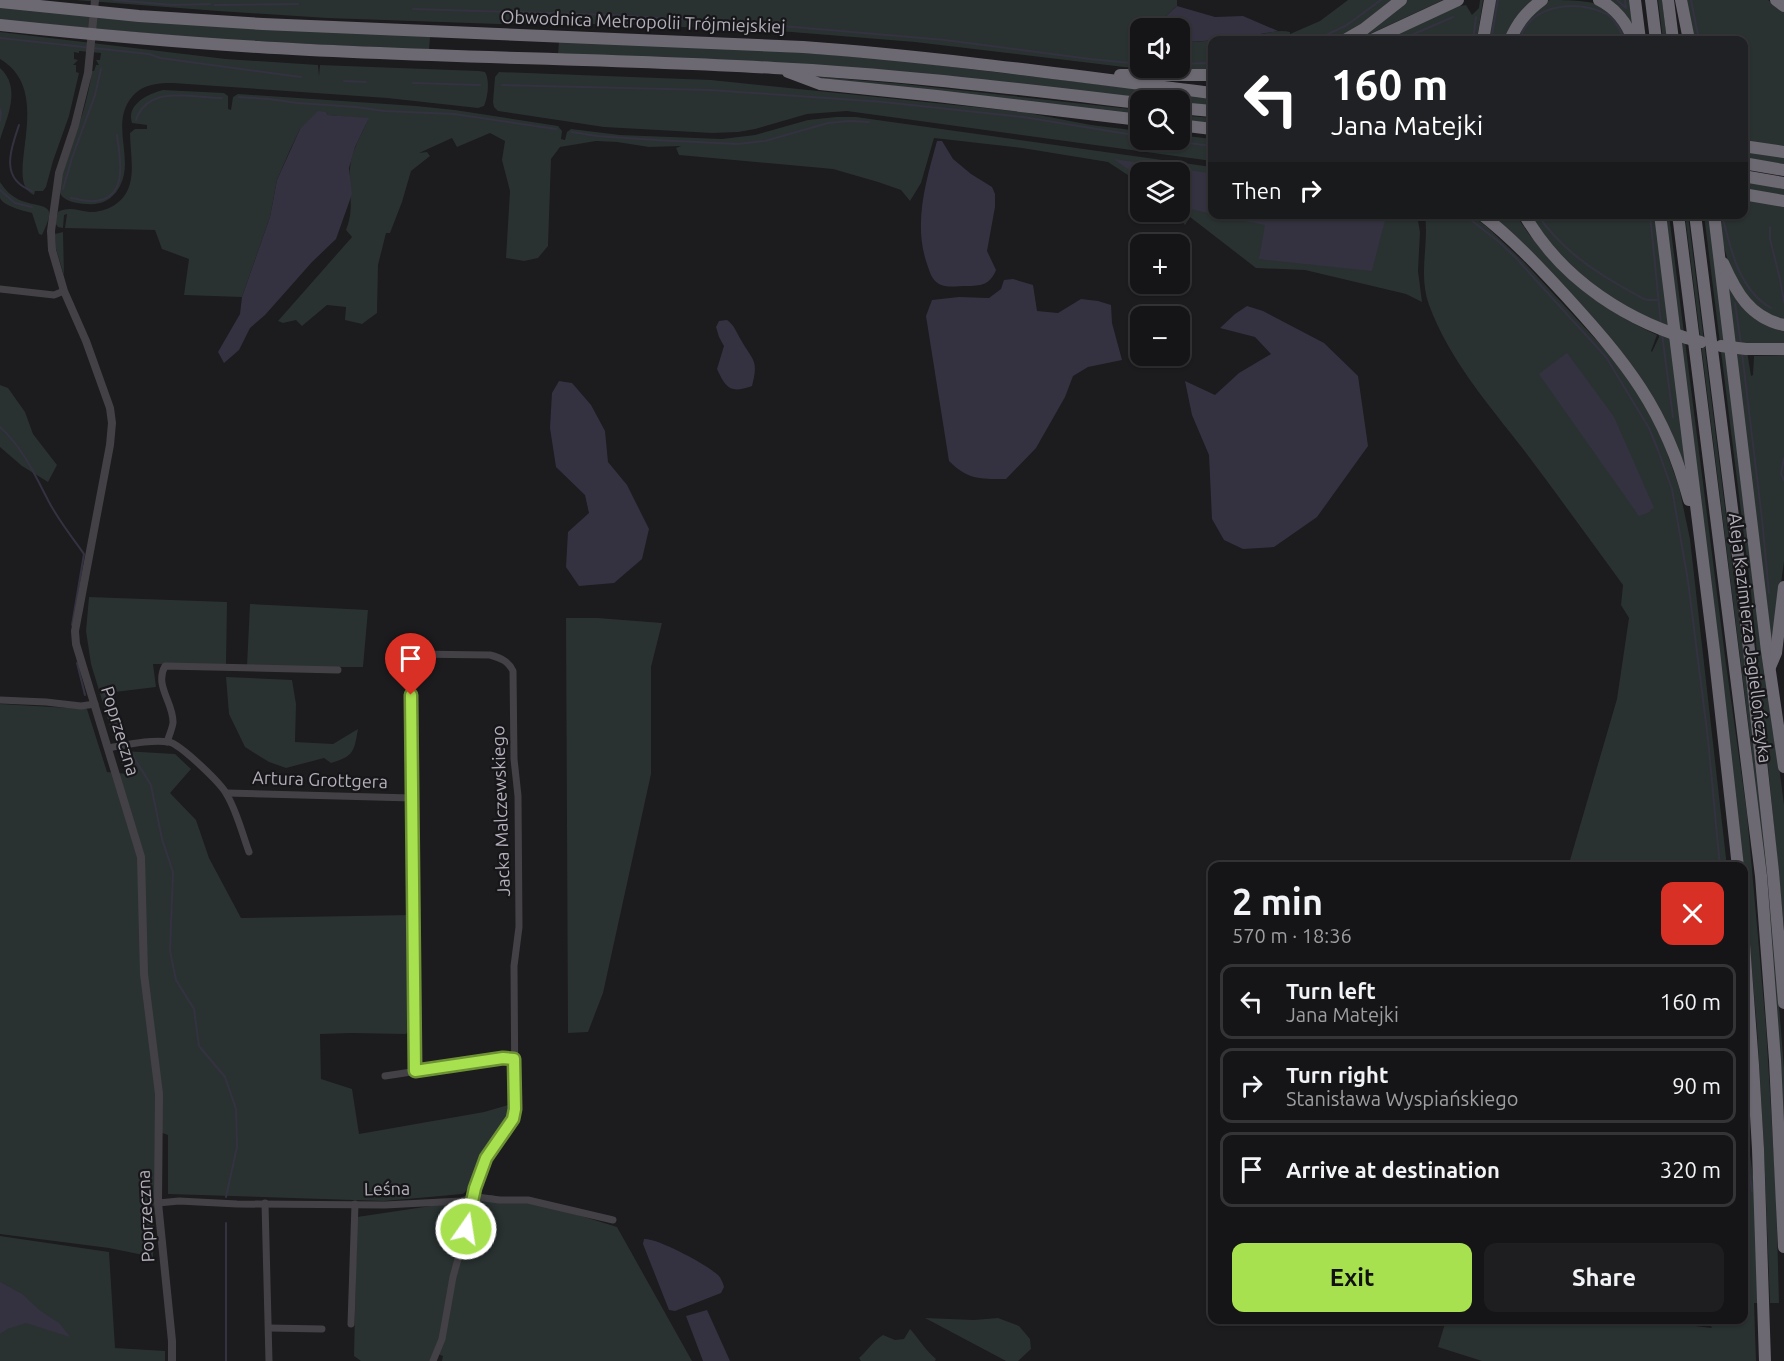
<!DOCTYPE html>
<meta charset="utf-8">
<style>
body{margin:0;font-family:Ubuntu,sans-serif;background:#1e1d1f;color:#f1f3f6;height:100vh;display:flex;flex-direction:column;font-size:22px;white-space:nowrap}
*{box-sizing:border-box;margin:0}
p{font-size:20px;color:#9d9ea1}
.icon{flex:none;width:33px;height:33px;fill:none;stroke:currentColor;stroke-width:2;stroke-linecap:round;stroke-linejoin:round}
.map{position:relative;flex:1;overflow:hidden}
.panel{position:absolute;left:1208px;top:862px;width:540px;height:462px;display:flex;flex-direction:column;background:#151416;border-radius:12px;box-shadow:0 2px 4px #0004,0 0 0 2px #343335}
.panel>*{flex:none}
.banner{position:absolute;left:1208px;top:36px;width:540px;height:183px;border-radius:12px;box-shadow:0 2px 4px #0004,0 0 0 2px #343335;background:#202124;color:#fff;overflow:hidden}
.controls{position:absolute;left:1130px;top:18px;display:grid;gap:12px}
.controls a{display:grid;place-items:center;width:60px;height:60px;border-radius:12px;background:#151416;box-shadow:0 2px 4px #0004,0 0 0 2px #343335;font-size:30px}
.pin{position:absolute;display:grid;place-items:center;width:51px;height:51px;color:#fff;margin:-62px -26px;border-radius:50% 50% 50% 0;rotate:-45deg;box-shadow:0 0 6px #0007}
.pin .icon{rotate:45deg}
.me{position:absolute;width:66px;margin:-33px;rotate:13deg;stroke-linejoin:round;filter:drop-shadow(0 0 4px #0008)}
.turn{display:flex;align-items:center;gap:21px;height:126px;padding:0 24px;font-size:27px}
.turn .icon{width:78px;height:78px;stroke-width:2.5}
.turn b{display:block;font-size:42px;line-height:51px}
.then{display:flex;align-items:center;height:57px;padding:0 24px;background:#0003;gap:12px;font-size:22px}
.round{display:grid;place-items:center;flex:none;width:63px;height:63px;border-radius:12px;background:#1e1d1f}
.overview{display:flex;align-items:center;justify-content:space-between;height:102px;padding:0 24px}
h1{font-size:36px;font-weight:600;line-height:45px}
.primary-button{display:flex;gap:12px;margin-top:auto;padding:12px 24px}
.primary-button a{flex:1;height:69px;border-radius:12px;background:#a8e14f;color:#111;font-size:24px;font-weight:600;line-height:69px;text-align:center}
.primary-button a+a{background:#1e1d1f;color:#f1f3f6}
ul{padding:0;list-style:none}
li{display:flex;align-items:center;gap:18px;height:75px;margin:0 12px 9px;padding:0 12px;border:3px solid #343335;border-radius:12px}
li div{flex:1}
li b{display:block;font-size:22px}
li em{font-style:normal}
.map>svg:first-child{display:block}
</style>
<div class="map">
<svg width="1784" height="1361" viewBox="0 0 1784 1361">
<rect width="100%" height="100%" fill="#1c1b1d"/>
<!-- green -->
<g fill="#293231">
<path d="M75,0H1177V6L1153,28H1140V40L1138,42H1140V68H1179V42C1203,42 1228,39 1252,36C1265,34 1278,29 1290,32V34L1320,21L1348,0H1395L1346,35L1336,40H1212V69L1160,70L1132,68L915,42L779,31L610,24H498L327,18L218,11Z"/>
<polygon points="1406,0 1443,0 1357,40"/>
<polygon points="1480,0 1483,0 1477,40 1383,40 1459,4 1460,6 1466,5 1472,15 1479,8"/>
<polygon points="1495,0 1533,0 1516,18 1506,40 1488,40"/>
<path d="M1550,0C1568,0 1593,0 1607,8C1616,16 1623,30 1629,40H1514L1517,30L1545,2Z"/>
<polygon points="1609,0 1631,0 1633,25"/>
<polygon points="1658,0 1662,0 1667,40 1663,40"/>
<polygon points="1685,0 1768,0 1784,12 1784,148 1743,141 1743,40 1694,40"/>
<polygon points="0,7 430,37 429,50 212,39 0,20"/>
<path d="M0,32L226,59L318,65L319,76L320,65L479,71L485,72C490,80 488,97 484,106L478,108L387,98L173,83C155,83 139,85 129,101C112,127 134,160 120,186C115,196 106,203 95,204C86,205 66,203 61,195C55,185 79,126 83,112C87,98 90,85 92,71H94L96,65H99L96,60H100L101,53L79,51V53L74,52V59L78,60L73,65H76V72L79,73L69,116L53,161L46,187L43,191H35L34,195C0,182 58,93 0,59Z"/>
<polygon points="559,41 750,49 886,59 1212,98 1212,107 1179,103 1179,100 1156,100 933,75 558,55"/>
<path d="M0,68C22,88 7,117 0,140Z"/>
<polygon points="499,72 711,80 1023,112 1091,125 1140,131 1140,140 1179,140 1179,135 1212,139 1212,161 847,111 807,114 755,129 738,132 712,133 604,127 498,111 494,107 493,102 495,77"/>
<polygon points="821,77 903,84 1140,110 1140,116 820,78"/>
<path d="M163,90L224,93L228,96V109L231,110L233,97L238,94L416,106L455,110L558,126L562,131L561,139L565,140L567,132L571,129L620,135L722,139L755,135L808,120L836,117H856L1212,167V214L1417,215L1420,232L1418,271L1422,302L1406,294L1305,270L1256,268L1190,217L1185,225L1181,220L1184,213L1179,209V172H1140V183L1108,162L1022,148L934,138L921,183L910,201L901,190L878,182L833,169L679,155L676,148L681,146L649,147L617,142L596,141L560,147L551,159L548,246L538,258L524,261L506,258L510,191L502,160L505,141L490,133L457,147L452,138L419,153L427,152L430,156L411,171L402,202L390,233H386L378,265L377,313L362,324L345,320L346,307L327,305L302,326L296,320L283,323L278,321L352,237L346,230C355,208 348,190 350,168C351,150 362,135 368,119L328,115L326,112L300,129L290,150L277,180L270,217L242,297L184,295L189,259L162,249L155,230L65,228L67,214L64,215L63,228L58,227L55,223L58,212C68,206 79,211 90,212C98,212 106,210 113,206C140,190 130,158 130,133L135,129H147V125L132,123C126,104 148,94 163,90Z"/>
<polygon points="1179,115 1212,118 1212,124 1179,120"/>
<polygon points="1743,148 1784,155 1784,164 1743,158"/>
<polygon points="1743,181 1784,189 1784,198 1743,191"/>
<path d="M0,182C6,191 12,197 22,201C46,209 58,202 42,235L39,234L32,213C24,211 3,206 0,198C0,194 0,186 0,182Z"/>
<polygon points="1743,198 1784,206 1784,321 1772,318 1754,305 1730,269 1721,236 1718,215 1743,214"/>
<path d="M1425,215H1471L1487,227L1524,262L1612,357L1640,396L1661,436L1679,487L1690,539L1727,867H1568L1617,699L1629,618L1621,605L1623,585C1590,540 1557,494 1523,449C1488,404 1449,359 1429,305C1418,275 1429,245 1425,215Z"/>
<path d="M1489,215H1516C1552,271 1596,307 1657,335L1651,351L1652,352L1659,337L1657,324C1619,307 1580,281 1553,248C1544,237 1537,226 1529,215H1655L1686,465L1685,466C1669,426 1650,391 1625,357Z"/>
<polygon points="1664,215 1669,215 1726,664 1747,814 1766,1027 1776,1192 1779,1303 1770,1303 1764,1150 1757,1028 1743,868"/>
<polygon points="1685,215 1688,215 1755,745 1771,906 1784,1068 1784,1146 1751,745"/>
<polygon points="1704,215 1709,215 1784,805 1784,929 1751,592"/>
<polygon points="63,232 64,275 56,249 55,234"/>
<polygon points="1725,276 1730,287 1784,329 1784,344 1746,345 1751,376 1753,375 1754,356 1784,355 1784,561 1772,652"/>
<polygon points="0,385 8,388 25,412 33,434 57,465 48,482 22,466 0,447"/>
<polygon points="89,597 227,602 226,665 153,664 156,687 115,692 115,710 124,736 113,736 91,664 86,631"/>
<polygon points="250,604 368,610 363,667 286,667 247,666"/>
<polygon points="566,618 598,618 662,623 651,667 651,774 603,993 588,1032 568,1033"/>
<path d="M226,677L292,680L296,704L295,742L333,744L358,729C354,752 354,756 331,763L324,758L286,768L269,762L245,747L229,714Z"/>
<polygon points="0,704 87,709 107,772 128,774 120,761 120,753 123,751 175,754 191,769 170,793 196,820 209,858 241,918 410,915 410,1028 406,1034 351,1033 320,1034 321,1079 352,1089 359,1134 484,1112 512,1104 511,1114 508,1120 489,1148 471,1186 463,1194 384,1201 168,1194 168,1135 157,1131 153,1257 109,1248 0,1234"/>
<polygon points="1743,1067 1747,1133 1755,1191 1759,1303 1754,1303 1756,1361 1482,1361 1438,1347 1446,1320 1644,1320 1712,1328 1708,1320 1743,1320"/>
<polygon points="491,1195 546,1205 617,1227 692,1361 442,1361 443,1356 435,1353 432,1361 361,1361 354,1356 357,1217 451,1203 475,1205 476,1197"/>
<polygon points="0,1236 109,1252 115,1348 165,1351 165,1361 0,1361"/>
<polygon points="925,1318 974,1320 998,1318 1019,1326 1030,1339 1031,1349 1018,1361 1006,1361"/>
<path d="M910,1329C919,1339 926,1351 936,1359L935,1361H861L859,1358C868,1350 873,1341 883,1335L895,1340L904,1339Z"/>
</g>
<!-- water -->
<g fill="#343240">
<path d="M1177,6L1215,17L1243,16L1278,31C1246,37 1212,42 1179,42V28H1153Z"/>
<polygon points="318,111 326,112 328,115 369,118 355,147 349,168 352,194 336,239 312,262 265,315 250,328 239,350 224,363 218,352 240,314 242,297 270,217 277,180 300,129"/>
<path d="M937,141H942L953,159L971,174L992,187L995,194V207L987,251L996,270C990,285 981,286 966,286C958,286 946,288 939,284C931,279 930,272 927,264C913,224 926,181 937,141Z"/>
<polygon points="1114,159 1208,173 1206,178 1212,180 1212,214 1179,206 1179,172 1140,172 1140,178"/>
<polygon points="1348,215 1385,220 1372,271 1259,259 1265,225 1215,215"/>
<path d="M1013,279L1033,285L1037,311L1058,313L1081,299L1098,301L1111,305L1112,323L1122,360L1088,367L1073,376L1065,397L1036,448L1006,479C980,479 968,480 949,461L926,316L932,300L959,297L989,298L1001,289L1004,280Z"/>
<polygon points="1247,306 1263,311 1324,343 1358,376 1368,446 1317,517 1274,547 1243,549 1224,540 1212,519 1209,455 1192,415 1185,381 1215,395 1239,373 1271,354 1255,337 1220,328 1235,314"/>
<path d="M727,320C735,326 736,332 741,340C753,361 759,360 752,386C730,394 726,388 717,369L724,346L719,337L716,327L719,321Z"/>
<polygon points="1567,353 1614,417 1654,508 1650,510 1650,512 1639,516 1539,374"/>
<polygon points="559,381 572,383 591,405 605,431 608,462 627,485 649,529 642,559 614,583 579,586 566,567 568,532 589,513 585,495 556,467 550,428 552,393"/>
<path d="M644,1239C658,1238 707,1265 718,1275C721,1278 723,1283 724,1287L721,1293L675,1311L669,1310L643,1244Z"/>
<polygon points="0,1282 22,1294 39,1310 59,1323 70,1337 26,1323 7,1329 0,1334"/>
<polygon points="707,1310 730,1361 703,1361 686,1316"/>
</g>
<g fill="none" stroke-linecap="round" stroke-linejoin="round">
<!-- stream -->
<g stroke="#343240" stroke-width="2">
<polyline points="114,0 172,5 210,4"/>
<polyline points="1617,0 1626,8 1625,0"/>
<polyline points="1691,0 1699,40"/>
<polyline points="215,5 298,4"/>
<polyline points="413,9 614,15 758,24 945,40 1090,59 1140,64"/>
<polyline points="0,38 149,54 160,58 301,77"/>
<polyline points="1316,40 1347,25 1381,0"/>
<polyline points="1400,40 1453,17"/>
<polyline points="1473,40 1476,17"/>
<polyline points="1491,40 1498,0"/>
<path d="M1519,40C1531,3 1576,0 1607,14C1616,21 1620,30 1625,40"/>
<polyline points="1179,64 1212,63"/>
<polyline points="344,81 366,82"/>
<polyline points="413,83 480,85"/>
<polyline points="502,85 710,90 883,102 1023,117 1140,136"/>
<polyline points="239,97 269,99 298,103 356,107 384,111 454,114 556,129"/>
<polyline points="0,109 1,112 0,121"/>
<path d="M136,120C148,84 193,98 222,98"/>
<path d="M19,125C10,152 0,179 32,191"/>
<polyline points="572,132 597,136 655,140 738,144 765,141 828,123 849,121 869,122"/>
<polyline points="1164,140 1212,146"/>
<polyline points="63,189 72,158 95,95 101,69"/>
<polyline points="0,190 15,203 32,207"/>
<path d="M71,198C79,199 87,202 95,201C129,198 120,158 117,135"/>
<polyline points="1463,214 1498,241 1515,257 1606,357 1649,428 1658,450 1672,489 1688,581 1708,739 1720,867"/>
<path d="M1537,214C1564,254 1603,277 1644,299L1648,300H1658"/>
<polyline points="1650,214 1661,325"/>
<path d="M1722,214C1730,248 1739,290 1771,308"/>
<polyline points="1770,227 1770,239 1780,279 1784,302"/>
<polyline points="1735,303 1741,344"/>
<polyline points="1662,334 1673,417"/>
<polyline points="1742,353 1762,519 1769,593"/>
<path d="M0,427C23,448 35,475 49,502C59,521 72,537 84,554L72,625"/>
<polyline points="1784,458 1781,474 1784,480"/>
<polyline points="77,663 85,695"/>
<polyline points="103,692 116,726 123,739"/>
<polyline points="131,753 151,785 162,839 173,872 170,951 176,980 194,1009 199,1046 225,1077 236,1109 237,1147 226,1197"/>
<polyline points="1743,1126 1752,1191"/>
<polyline points="226,1361 226,1223"/>
</g>
<!-- minor -->
<g stroke="#444146" stroke-width="7">
<polyline points="0,289 54,295 64,291"/>
<polyline points="0,700 46,702 81,706 95,704"/>
<path d="M167,742C169,736 172,729 173,723C174,703 154,686 165,666L338,670"/>
<path d="M108,748C126,745 151,739 169,742C180,744 222,784 227,795C237,812 242,833 249,852"/>
<polyline points="227,793 412,798"/>
<path d="M415,1071L411,654L490,655C501,658 508,661 513,671L514,759L518,796L519,927L514,966L515,1109L513,1119L486,1158L475,1188L472,1209L453,1277L442,1339L433,1361"/>
<polyline points="385,1076 503,1058 515,1059"/>
<polyline points="158,1203 179,1201 237,1204 385,1205 461,1201 477,1197 499,1200 528,1200 613,1220"/>
<polyline points="265,1203 269,1361"/>
<polyline points="351,1324 355,1204"/>
<polyline points="269,1328 322,1329"/>
</g>
<!-- tertiary -->
<polyline stroke="#444146" stroke-width="8" points="95,0 88,73 75,125 59,173 51,231 52,250 64,291 86,341 110,408 112,423 110,445 75,631 76,644 141,857 144,974 159,1094 158,1203 172,1341 172,1361"/>
<!-- motorway -->
<g stroke="#6d6972" stroke-width="12">
<path d="M1599,0C1615,8 1627,23 1633,40"/>
<polyline points="1635,0 1640,40"/>
<polyline points="1651,0 1656,40"/>
<polyline points="1668,0 1673,40"/>
<polyline points="1681,0 1689,40"/>
<polyline points="1776,0 1784,6"/>
<path d="M0,2L139,16L263,24L803,47C940,57 1076,76 1212,93"/>
<path d="M0,25C86,34 172,42 258,47C429,58 602,58 774,68C897,74 1018,89 1140,103"/>
<polyline points="1345,40 1364,29 1401,0"/>
<polyline points="1372,40 1458,0"/>
<polyline points="1483,40 1490,0"/>
<path d="M1510,40C1518,22 1526,12 1542,0"/>
<polyline points="788,72 820,84 937,96 1140,120"/>
<polyline points="1120,75 1212,75"/>
<polyline points="1179,108 1212,111"/>
<polyline points="1179,125 1212,129"/>
<polyline points="1743,146 1784,152"/>
<polyline points="1743,163 1784,170"/>
<polyline points="1743,176 1784,183"/>
<polyline points="1743,194 1784,201"/>
<path d="M1481,214C1512,238 1538,266 1564,294C1626,362 1665,409 1689,500"/>
<path d="M1524,214C1561,280 1630,324 1701,342"/>
<polyline points="1660,214 1714,651 1738,867"/>
<polyline points="1678,214 1761,876 1775,1060 1784,1247"/>
<polyline points="1695,214 1744,604 1773,872 1784,1003"/>
<polyline points="1714,214 1767,651 1784,767"/>
<path d="M1723,263C1736,292 1750,318 1784,325"/>
<polyline points="1721,346 1746,349 1784,349"/>
<polyline points="1770,667 1776,653 1784,587"/>
<polyline points="1743,931 1753,1065 1758,1149 1765,1361"/>
</g>
</g>
<g fill="none" stroke-linecap="round" stroke-linejoin="round">
<!-- route casing -->
<g stroke="#6d9233" stroke-width="15">
<polyline id="route" points="411,695 415,1071 503,1058 514,1059 515,1109 513,1119 486,1158 475,1188 466,1229"/>
</g>
<!-- route -->
<use href="#route" stroke="#a8e14f" stroke-width="10"/>
</g>
<g text-anchor="middle" stroke-width="4.5" stroke-linejoin="round" paint-order="stroke">
<!-- street labels -->
<g font-size="18" fill="#b4afbb" stroke="#171618">
<text transform="translate(643 22) rotate(2)" y="6">Obwodnica Metropolii Trójmiejskiej</text>
<text transform="translate(1750 638) rotate(83)" y="6">Aleja Kazimierza Jagiellończyka</text>
<text transform="translate(120 731) rotate(73)" y="6">Poprzeczna</text>
<text transform="translate(320 780) rotate(2)" y="6">Artura Grottgera</text>
<text transform="translate(501 811) rotate(-92)" y="6">Jacka Malczewskiego</text>
<text transform="translate(387 1189) rotate(-1)" y="6">Leśna</text>
<text transform="translate(146 1216) rotate(-93)" y="6">Poprzeczna</text>
</g>
</g>
</svg>
<div class="controls">
<a><svg class="icon" aria-label="sound" viewBox="0 0 24 24"><path d="M4 9h4l5-4v14l-5-4H4zM17 9q2 3 0 6"/></svg></a>
<a><svg class="icon" aria-label="search" viewBox="0 0 24 24"><circle cx="10" cy="10" r="6"/><path d="M15 15l6 6"/></svg></a>
<a><svg class="icon" aria-label="layers" viewBox="0 0 24 24"><path d="M12 4l9 5-9 5-9-5zM3 14l9 5 9-5"/></svg></a>
<a>+</a>
<a>−</a>
</div>
<div class="pin" style="left:411px;top:695px;background:#d93025"><svg class="icon" aria-label="arrive" viewBox="0 0 24 24"><path d="M6 21V4h12l-3 4 3 4H6"/></svg></div>
<svg class="me" style="left:466px;top:1229px" viewBox="-20 -20 40 40"><circle r="17" fill="#a8e14f" stroke="#fff" stroke-width="3"/><path d="M0-11L8 9 0 5-8 9z" fill="#fff"/></svg>
<div class="banner">
<div class="turn"><svg class="icon" aria-label="left" viewBox="0 0 24 24"><path d="M17 20v-9H6M10 6l-5 5 5 5"/></svg><div><b>160 m</b>Jana Matejki</div></div>
<div class="then">Then<svg class="icon" aria-label="right" viewBox="0 0 24 24"><path d="M7 20v-9h11M14 6l5 5-5 5"/></svg></div>
</div>
<section class="panel">
<div class="overview"><div><h1>2 min</h1><p>570 m · 18:36</p></div><a class="round" style="background:#d93025;color:#fff"><svg class="icon" aria-label="close" viewBox="0 0 24 24"><path d="M6 6l12 12M18 6L6 18"/></svg></a></div>
<ul>
<li><svg class="icon" aria-label="left" viewBox="0 0 24 24"><path d="M17 20v-9H6M10 6l-5 5 5 5"/></svg><div><b>Turn left</b><p>Jana Matejki</p></div><em>160 m</em></li>
<li><svg class="icon" aria-label="right" viewBox="0 0 24 24"><path d="M7 20v-9h11M14 6l5 5-5 5"/></svg><div><b>Turn right</b><p>Stanisława Wyspiańskiego</p></div><em>90 m</em></li>
<li><svg class="icon" aria-label="arrive" viewBox="0 0 24 24"><path d="M6 21V4h12l-3 4 3 4H6"/></svg><div><b>Arrive at destination</b></div><em>320 m</em></li>
</ul>
<div class="primary-button"><a>Exit</a><a>Share</a></div>
</section>
</div>
